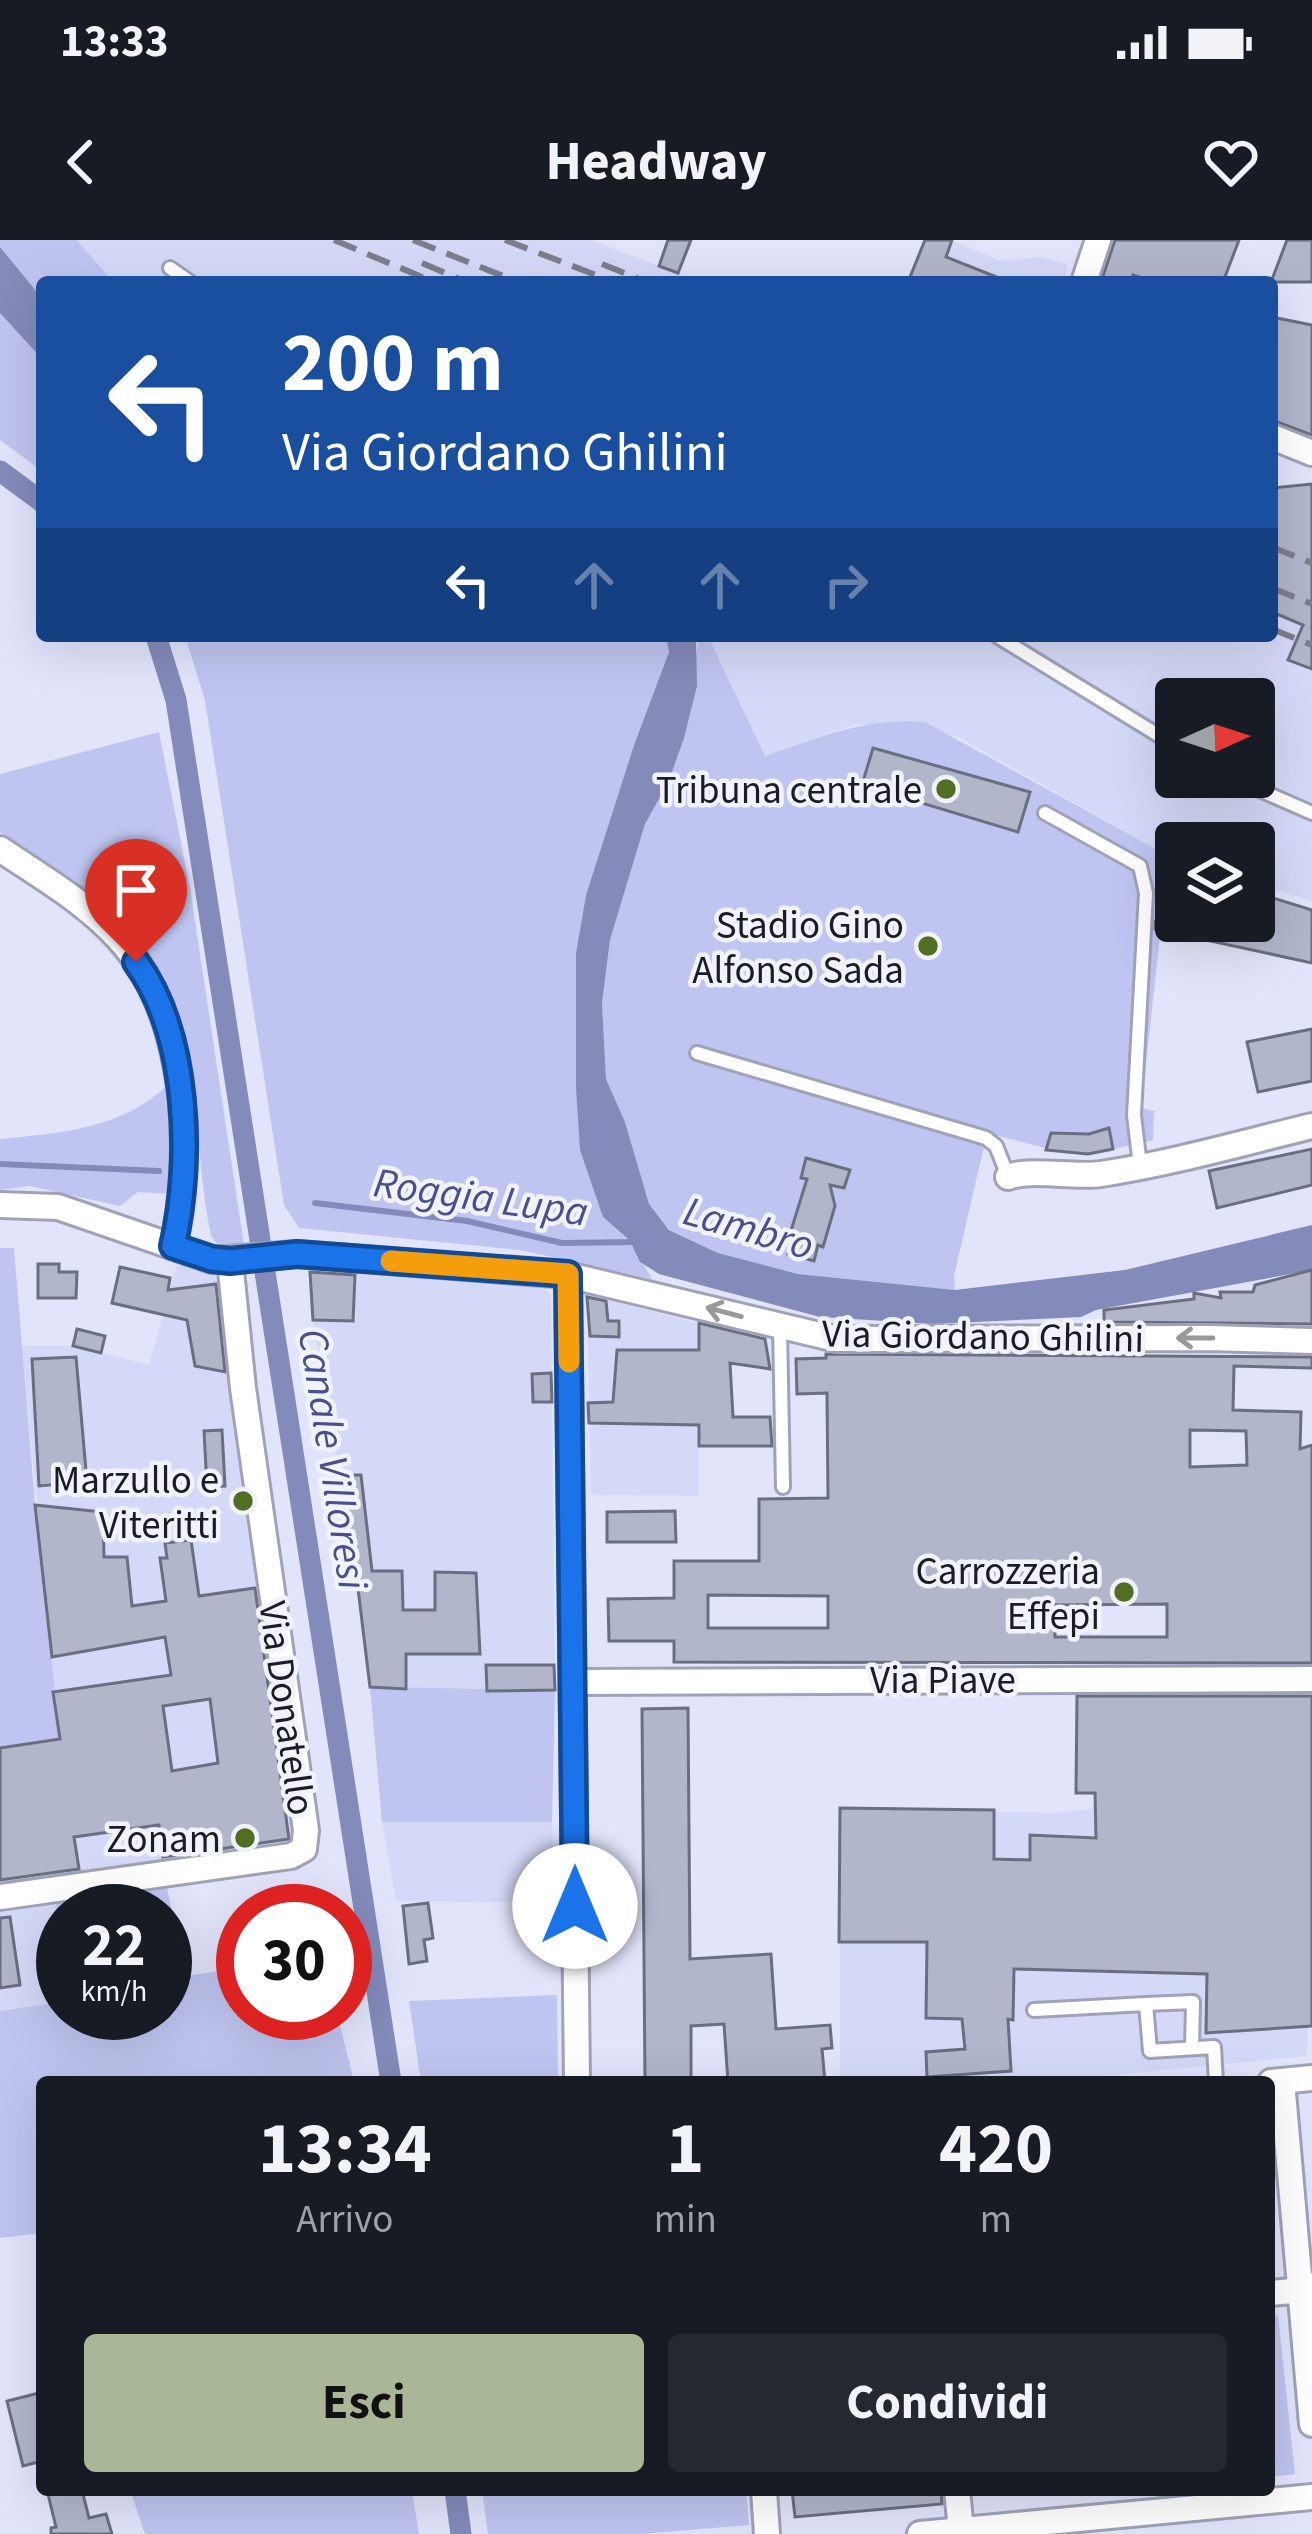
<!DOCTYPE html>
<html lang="it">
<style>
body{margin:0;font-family:"Source Sans 3",sans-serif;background:#242831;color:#f1f3f6;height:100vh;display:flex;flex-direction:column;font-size:45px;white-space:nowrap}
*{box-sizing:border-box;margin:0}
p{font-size:39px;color:#9ea1a6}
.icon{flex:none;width:66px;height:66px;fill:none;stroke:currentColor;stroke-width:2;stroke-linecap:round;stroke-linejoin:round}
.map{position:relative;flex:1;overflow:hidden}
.panel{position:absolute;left:36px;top:1836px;width:1239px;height:420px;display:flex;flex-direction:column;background:#171b24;border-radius:12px;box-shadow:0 12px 48px #0002}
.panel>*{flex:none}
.hud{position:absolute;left:36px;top:36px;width:1242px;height:366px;border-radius:12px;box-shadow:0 12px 48px #0002;background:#1a4fa0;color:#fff;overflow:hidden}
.needle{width:78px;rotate:87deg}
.controls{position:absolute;left:1155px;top:438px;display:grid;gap:24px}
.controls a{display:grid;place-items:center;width:120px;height:120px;border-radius:12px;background:#171b24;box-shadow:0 12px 48px #0002;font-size:60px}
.speed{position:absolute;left:36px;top:1644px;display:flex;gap:24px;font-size:60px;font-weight:700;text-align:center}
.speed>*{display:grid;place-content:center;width:156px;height:156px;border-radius:50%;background:#171b24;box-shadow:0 12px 48px #0002;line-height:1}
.speed small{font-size:30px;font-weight:400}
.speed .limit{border:18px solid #d22;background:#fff;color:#111}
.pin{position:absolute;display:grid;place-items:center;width:102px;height:102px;color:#fff;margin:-123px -51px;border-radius:50% 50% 50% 0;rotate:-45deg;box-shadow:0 0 12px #0007}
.pin .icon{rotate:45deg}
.me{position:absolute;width:132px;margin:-66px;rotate:0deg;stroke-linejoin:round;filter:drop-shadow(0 0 9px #0008)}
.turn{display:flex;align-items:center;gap:42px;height:252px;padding:0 48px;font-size:54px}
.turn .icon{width:156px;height:156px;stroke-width:2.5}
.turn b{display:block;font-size:84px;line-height:102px}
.lanes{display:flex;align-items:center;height:114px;padding:0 48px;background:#0003;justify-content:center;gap:60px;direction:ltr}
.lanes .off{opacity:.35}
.eta{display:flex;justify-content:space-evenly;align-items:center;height:204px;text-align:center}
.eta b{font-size:72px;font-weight:700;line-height:84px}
.primary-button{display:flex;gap:24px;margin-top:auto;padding:24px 48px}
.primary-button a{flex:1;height:138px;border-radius:12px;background:#a9b797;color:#111;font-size:48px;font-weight:700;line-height:138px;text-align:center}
.primary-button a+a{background:#242831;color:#f1f3f6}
.status{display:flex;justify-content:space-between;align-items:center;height:84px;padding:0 60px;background:#171b24;direction:ltr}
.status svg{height:33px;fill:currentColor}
header{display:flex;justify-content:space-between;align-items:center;height:156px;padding:0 48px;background:#171b24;font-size:54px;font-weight:700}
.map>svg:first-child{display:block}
</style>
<div class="status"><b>13:33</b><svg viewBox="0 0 49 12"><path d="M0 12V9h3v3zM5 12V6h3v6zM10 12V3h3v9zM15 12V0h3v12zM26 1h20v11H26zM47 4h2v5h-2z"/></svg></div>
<header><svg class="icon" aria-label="back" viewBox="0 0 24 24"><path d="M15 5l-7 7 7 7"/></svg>Headway<svg class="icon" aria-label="heart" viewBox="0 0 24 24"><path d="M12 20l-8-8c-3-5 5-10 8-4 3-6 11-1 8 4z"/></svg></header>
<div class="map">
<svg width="1312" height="2294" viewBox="0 0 1312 2294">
<rect width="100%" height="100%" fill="#e1e4fb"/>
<!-- built -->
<g fill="#d4d9f7" fill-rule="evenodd">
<polygon points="77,0 591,0 700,42 113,42"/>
<polygon points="950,0 1001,21 1040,17 1067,24 1065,42 908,42"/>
<path d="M1272,272L1312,287V661L1254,643V603H1176V618L1169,616L958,497L856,484L765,516L708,396H1272ZM1176,459H1254V537H1176Z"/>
<polygon points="177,1024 215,1028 219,1044 228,1133 297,1604 0,1648 0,1508 59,1499 22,1106 73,1106 149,1125"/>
<polygon points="310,1029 537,1041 551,1055 555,1450 370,1447 356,1332 313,1080"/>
<polygon points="587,1055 699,1083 699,1256 591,1255"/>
<polygon points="840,1568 1057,1573 1096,1568 1308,1786 1307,1816 1044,1842 840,1842"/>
<polygon points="382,1582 552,1582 555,1663 396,1661"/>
<polygon points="56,1663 61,1762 0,1771 0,1672"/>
</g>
<!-- green -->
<g fill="#bfc5f0" fill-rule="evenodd">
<polygon points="0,0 77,0 113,42 42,42 42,58 0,7"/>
<polygon points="0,73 42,119 42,231 0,200"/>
<polygon points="185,396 666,396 669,412 634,505 586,655 576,713 576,848 603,977 630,1002 652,1039 520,1010 299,988 284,965 205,460"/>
<path d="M696,396H708L765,516C820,497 867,477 925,482L1169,616L1141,868L1154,871L1153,900L1102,912L1069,914L987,893L954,1036L955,1050L798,1034L718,1013L670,990L649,965L625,882L606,839L602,763L610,700L645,584L668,543L698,406Z"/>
<path d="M159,492L190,648L245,1012L216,1003L211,995C191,901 204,780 136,703C103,666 40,624 0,592V534Z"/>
<path d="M168,845L176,903L171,954L138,952L120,966L30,946L0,950V899C62,893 121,889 168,845Z"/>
<polygon points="0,1008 14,1008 35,1265 60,1499 0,1508"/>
<polygon points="370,1447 555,1450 552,1582 382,1582"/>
<path d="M167,1647L185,1736L243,1728V1773H337L353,1837L375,1842H42V1993L0,1998V1771L61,1762L56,1663ZM63,1671H165V1773H63Z"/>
<polygon points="557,1755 558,1842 421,1842 409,1761"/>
<polygon points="1278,2075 1295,2234 1269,2237 1269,2076"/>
<polygon points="130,2250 412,2250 419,2294 145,2294"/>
<polygon points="482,2250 746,2250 749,2285 640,2294 488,2294"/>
</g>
<!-- water -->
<g fill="#848bba">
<polygon points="0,7 42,58 42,119 0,73"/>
<polygon points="666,396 696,396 697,446 684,498 668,543 645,584 610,700 602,763 606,839 625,882 649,964 669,990 718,1013 798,1034 955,1050 1125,1030 1312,985 1312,1030 1096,1070 1081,1077 934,1084 820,1077 659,1034 640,1022 630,1001 603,977 580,910 576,848 576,713 586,655 634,505 669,412"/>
</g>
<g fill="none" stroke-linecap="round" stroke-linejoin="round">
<!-- stream -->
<g stroke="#848bba" stroke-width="6">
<polyline points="0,924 159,931"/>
<polyline points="315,963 467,981 562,1003 637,1002"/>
</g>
<!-- canal -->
<g stroke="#848bba" stroke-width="21">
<polyline points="0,231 42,262"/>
<polyline points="156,396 176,460 391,1842"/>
<polyline points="455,2250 461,2294"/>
</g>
</g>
<!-- building -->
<g fill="#b2b6cb" stroke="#6a6e81" stroke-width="3" fill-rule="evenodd">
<polygon points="668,0 691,0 678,33 659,26"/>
<polygon points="925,0 952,0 946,17 1009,42 908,42"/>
<polygon points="1115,0 1239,0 1223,42 1153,42 1133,35 1131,42 1101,42"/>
<polygon points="1287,0 1312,0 1312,42 1271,42"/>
<polygon points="1272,77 1312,85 1312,195 1272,180"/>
<polygon points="1312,244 1312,429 1288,420 1303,385 1272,372 1272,248"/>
<polygon points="873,508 1030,552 1018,592 862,545"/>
<polygon points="1257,653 1312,670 1312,723 1155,689 1155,681 1254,681"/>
<polygon points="1312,789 1312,841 1258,852 1247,802"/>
<polygon points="1109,888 1113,909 1088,914 1046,910 1051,893 1089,894"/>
<polygon points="1312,909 1312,945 1217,968 1209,931"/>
<polygon points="806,918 850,930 844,948 830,945 835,966 823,1007 818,1005 814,1021 788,1014 793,998 789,997 807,939 801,938"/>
<polygon points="38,1024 59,1024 59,1032 77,1032 76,1058 38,1058"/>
<polygon points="120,1027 170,1038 168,1050 216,1044 225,1132 195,1126 187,1080 112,1063"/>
<polygon points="1312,1030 1312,1084 1104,1082 1104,1070 1194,1059 1194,1053 1221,1058 1220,1052 1253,1052 1255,1045"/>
<polygon points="310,1032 355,1035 353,1081 313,1080"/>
<polygon points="587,1057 606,1061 608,1081 619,1081 619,1097 590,1096"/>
<polygon points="699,1083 765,1099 770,1129 730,1123 733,1177 770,1177 772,1206 699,1206 699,1185 589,1183 588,1163 613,1162 617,1110 699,1110"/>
<polygon points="77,1089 105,1096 101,1113 73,1106"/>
<path d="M826,1114L1312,1117V1128L1234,1126L1233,1170L1301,1172L1300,1209L1312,1205V1423L674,1422V1401H609L608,1359L674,1358V1321H759V1259L828,1258L827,1153L797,1154L796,1119L826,1118ZM1190,1190L1246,1191L1247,1225L1190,1227ZM708,1355L828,1356V1388H708ZM1167,1364V1397H1055V1365Z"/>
<polygon points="76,1117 87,1242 39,1246 32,1119"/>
<polygon points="551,1133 552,1162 533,1162 532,1134"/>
<polygon points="222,1190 225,1246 207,1247 204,1191"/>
<polygon points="337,1235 361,1235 372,1331 402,1331 403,1370 435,1370 435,1332 476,1333 480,1414 406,1414 406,1449 370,1447 356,1332"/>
<path d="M35,1265L103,1272L104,1317H127L132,1366L166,1361L160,1318H167L165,1303L191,1300L199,1356L255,1348L289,1599L163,1617L159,1585L74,1597L79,1629L0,1640V1508L60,1499L53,1452L171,1435L165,1397L52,1417ZM210,1459L218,1523L172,1531L163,1466Z"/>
<polygon points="675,1271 676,1302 607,1302 607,1272"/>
<polygon points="486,1425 554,1425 555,1450 487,1451"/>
<polygon points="1077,1456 1312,1456 1312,1786 1206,1793 1207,1734 1014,1729 1013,1780 1008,1779 1011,1831 927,1837 926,1812 965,1809 962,1779 926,1778 927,1702 839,1702 840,1568 994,1570 994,1619 1030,1620 1030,1595 1096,1598 1095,1553 1076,1553"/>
<polygon points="688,1468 690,1719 771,1714 776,1789 830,1785 832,1808 822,1809 825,1842 728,1842 724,1784 691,1786 691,1842 645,1842 642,1469"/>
<polygon points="428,1663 433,1698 424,1700 427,1721 409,1724 403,1666"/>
<polygon points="10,1677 20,1745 0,1748 0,1678"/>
<polygon points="39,2153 42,2221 23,2226 7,2161"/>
<polygon points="47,2250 82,2250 89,2278 106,2274 112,2294 51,2294 51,2288 56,2287"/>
<polygon points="792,2250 941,2250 942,2264 795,2277"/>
</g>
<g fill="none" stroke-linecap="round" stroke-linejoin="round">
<!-- service casing -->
<g stroke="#a0a3b8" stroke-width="18">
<g id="service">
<polyline points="170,28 190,42"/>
<polyline points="997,396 1176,506"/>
<polyline points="1230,537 1312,573"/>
<polyline points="1045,573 1140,626 1146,653 1134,875 1140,926"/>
<polyline points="697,813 986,898 996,906 1008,936"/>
<polyline points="780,1087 783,1247"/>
<polyline points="1146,1764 1193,1762 1192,1808"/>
<polyline points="1034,1770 1146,1764 1150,1811 1214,1807 1216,1842"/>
</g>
</g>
<!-- minor casing -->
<g stroke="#a0a3b8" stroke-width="30">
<g id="minor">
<polyline points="1084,42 1098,0"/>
<polyline points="1272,197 1312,213"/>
<path d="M0,609C41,637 84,661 118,698C187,773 195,912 173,1006"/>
<path d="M1008,937C1031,928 1073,938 1101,934C1172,923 1242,903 1312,886"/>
<polyline points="0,965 58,967 212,1020 297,1014 568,1035 836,1099 1208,1098 1312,1101"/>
<polyline points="568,1035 577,1842"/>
<polyline points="574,1442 1312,1439"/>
<polyline points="0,1657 291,1616 304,1609 306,1590 243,1148 230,1021"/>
<polyline points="1282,1841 1312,2184"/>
<polyline points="1271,1842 1312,1838"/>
<polyline points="1269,2053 1305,2050 1312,2045"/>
<polyline points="764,2250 767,2294"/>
<polyline points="957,2250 961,2290"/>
<polyline points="920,2294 1312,2257"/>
</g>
</g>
<!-- service -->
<use href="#service" stroke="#fff" stroke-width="12"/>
<!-- minor -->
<use href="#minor" stroke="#fff" stroke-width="24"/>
<!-- rail -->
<g stroke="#7c7e8d" stroke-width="6" stroke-dasharray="24 12" stroke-linecap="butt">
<polyline points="334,0 434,42"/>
<polyline points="413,0 518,42"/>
<polyline points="505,0 614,42"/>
<polyline points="422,23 466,42"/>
<polyline points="602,24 646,42"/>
<polyline points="1272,307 1312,323"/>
<polyline points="1272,348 1312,364"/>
<polyline points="1272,389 1312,405"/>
</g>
</g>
<!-- one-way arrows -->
<defs><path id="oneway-shaft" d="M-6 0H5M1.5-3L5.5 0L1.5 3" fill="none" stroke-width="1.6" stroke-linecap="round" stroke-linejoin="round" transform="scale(3)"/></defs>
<g stroke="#98999c">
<use href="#oneway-shaft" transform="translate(724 1072) rotate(-165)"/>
<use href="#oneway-shaft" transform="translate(1195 1098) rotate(-180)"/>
</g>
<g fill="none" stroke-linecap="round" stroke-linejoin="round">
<!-- route casing -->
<g stroke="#114b97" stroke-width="30">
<path id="route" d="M136,722C189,794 193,921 173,1006L212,1019L230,1021L297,1014L568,1034L575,1666"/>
</g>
<!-- route -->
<use href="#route" stroke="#1a73e8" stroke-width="21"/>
<!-- slow -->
<polyline stroke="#f59e0b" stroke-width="21" points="391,1021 568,1034 569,1122"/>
</g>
<!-- markers -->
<g fill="#516e23" stroke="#f1f3fc" stroke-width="4.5">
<circle cx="946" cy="549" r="12"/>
<circle cx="928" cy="706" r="12"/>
<circle cx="243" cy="1261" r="12"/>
<circle cx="1124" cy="1352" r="12"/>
<circle cx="245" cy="1598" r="12"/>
</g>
<g text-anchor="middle" stroke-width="9" stroke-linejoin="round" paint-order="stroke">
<!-- poi labels -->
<g font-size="39" fill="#1b1c24" stroke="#f1f3fc" text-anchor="end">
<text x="922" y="563">Tribuna centrale</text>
<text x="904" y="698">Stadio Gino<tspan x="904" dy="45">Alfonso Sada</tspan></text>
<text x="219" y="1253">Marzullo e<tspan x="219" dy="45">Viteritti</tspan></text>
<text x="1100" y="1344">Carrozzeria<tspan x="1100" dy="45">Effepi</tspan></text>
<text x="221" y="1612">Zonam</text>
</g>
<!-- street labels -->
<g font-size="39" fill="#1b1c24" stroke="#f1f3fc">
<text transform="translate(983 1095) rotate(1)" y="14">Via Giordano Ghilini</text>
<text x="943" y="1453">Via Piave</text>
<text transform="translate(288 1468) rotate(82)" y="14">Via Donatello</text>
</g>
<!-- water labels -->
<g font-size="42" font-style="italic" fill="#494e8d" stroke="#f1f3fc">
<text transform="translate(481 956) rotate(8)" y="15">Roggia Lupa</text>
<text transform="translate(749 987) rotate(16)" y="15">Lambro</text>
<text transform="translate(334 1219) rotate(81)" y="15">Canale Villoresi</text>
</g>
</g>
</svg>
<div class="controls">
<a><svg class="needle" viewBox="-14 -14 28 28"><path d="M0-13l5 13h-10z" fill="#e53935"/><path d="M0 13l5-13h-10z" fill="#9ea1a6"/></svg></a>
<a><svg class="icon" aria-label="layers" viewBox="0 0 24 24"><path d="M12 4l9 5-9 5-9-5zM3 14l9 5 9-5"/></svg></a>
</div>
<div class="speed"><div>22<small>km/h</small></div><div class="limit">30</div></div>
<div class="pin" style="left:136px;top:722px;background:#d93025"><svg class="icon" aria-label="arrive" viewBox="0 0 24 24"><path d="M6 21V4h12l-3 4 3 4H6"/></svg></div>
<svg class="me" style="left:575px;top:1666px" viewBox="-20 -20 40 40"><circle r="19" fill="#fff"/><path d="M0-13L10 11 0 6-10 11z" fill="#1a73e8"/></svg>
<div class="hud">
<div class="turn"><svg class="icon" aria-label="left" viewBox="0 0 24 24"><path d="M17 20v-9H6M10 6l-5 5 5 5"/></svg><div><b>200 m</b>Via Giordano Ghilini</div></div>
<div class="lanes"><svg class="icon" aria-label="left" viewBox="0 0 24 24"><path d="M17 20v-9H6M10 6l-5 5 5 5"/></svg><svg class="icon off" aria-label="ahead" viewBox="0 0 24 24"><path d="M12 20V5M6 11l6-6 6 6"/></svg><svg class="icon off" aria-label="ahead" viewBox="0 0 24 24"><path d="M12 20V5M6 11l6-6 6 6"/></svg><svg class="icon off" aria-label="right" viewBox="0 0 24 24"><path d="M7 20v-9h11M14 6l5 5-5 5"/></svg></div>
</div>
<section class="panel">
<div class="eta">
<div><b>13:34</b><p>Arrivo</p></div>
<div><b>1</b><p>min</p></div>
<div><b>420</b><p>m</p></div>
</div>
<div class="primary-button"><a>Esci</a><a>Condividi</a></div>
</section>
</div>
